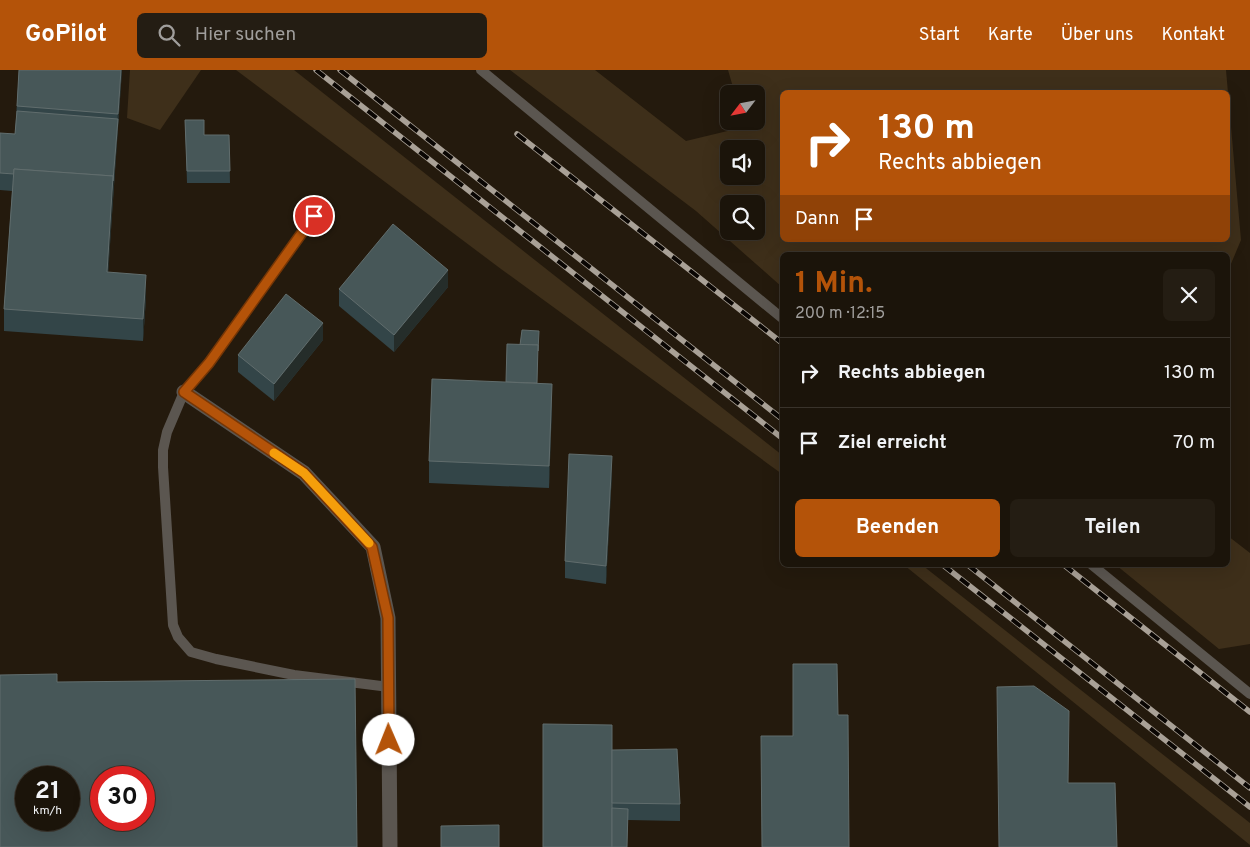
<!DOCTYPE html>
<html lang="de">
<meta charset="utf-8">
<style>
body{margin:0;font-family:Overpass,sans-serif;background:#241d13;color:#f1f3f6;height:100vh;display:flex;flex-direction:column;font-size:19px;white-space:nowrap}
*{box-sizing:border-box;margin:0}
p{font-size:16px;color:#a09e9c}
.icon{flex:none;width:28px;height:28px;fill:none;stroke:currentColor;stroke-width:2;stroke-linecap:round;stroke-linejoin:round}
.map{position:relative;flex:1;overflow:hidden}
.details{position:absolute;left:780px;top:182px;width:450px;height:315px;display:flex;flex-direction:column;background:#1b140a;border-radius:8px;box-shadow:0 5px 20px #0002,0 0 0 1px #39332b}
.details>*{flex:none}
.banner{position:absolute;left:780px;top:20px;width:450px;height:152px;border-radius:8px;box-shadow:0 5px 20px #0002,0 0 0 1px #39332b;background:#b45309;color:#fff;overflow:hidden}
.needle{width:32px;rotate:238deg}
.controls{position:absolute;left:720px;top:15px;display:grid;gap:10px}
.controls a{display:grid;place-items:center;width:45px;height:45px;border-radius:8px;background:#1b140a;box-shadow:0 5px 20px #0002,0 0 0 1px #39332b;font-size:25px}
.speed{position:absolute;left:15px;top:696px;display:flex;gap:10px;font-size:25px;font-weight:700;text-align:center}
.speed>*{display:grid;place-content:center;width:65px;height:65px;border-radius:50%;background:#1b140a;box-shadow:0 5px 20px #0002,0 0 0 1px #39332b;line-height:1}
.speed small{font-size:12px;font-weight:400}
.speed .limit{border:8px solid #d22;background:#fff;color:#111}
.pin{position:absolute;display:grid;place-items:center;width:42px;height:42px;color:#fff;margin:-21px;border:2px solid #fff;border-radius:50%;box-shadow:0 1px 5px #0007}
.me{position:absolute;width:55px;margin:-28px;rotate:359deg;stroke-linejoin:round;filter:drop-shadow(0 0 4px #0008)}
.turn{display:flex;align-items:center;gap:18px;height:105px;padding:0 15px;font-size:22px}
.turn .icon{width:65px;height:65px;stroke-width:2.5}
.turn b{display:block;font-size:35px;line-height:42px}
.then{display:flex;align-items:center;height:48px;padding:0 15px;background:#0003;gap:10px;font-size:19px}
.round{display:grid;place-items:center;flex:none;width:52px;height:52px;border-radius:8px;background:#241d13}
.headline{display:flex;align-items:center;justify-content:space-between;height:85px;padding:0 15px}
h1{font-size:30px;font-weight:700;line-height:38px;color:#b45309}
.action{display:flex;gap:10px;margin-top:auto;padding:10px 15px}
.action a{flex:1;height:58px;border-radius:8px;background:#b45309;color:#fff;font-size:20px;font-weight:700;line-height:58px;text-align:center}
.action a+a{background:#241d13;color:#f1f3f6}
ul{padding:0;list-style:none}
li{display:flex;align-items:center;gap:15px;height:70px;padding:0 15px;border-top:1px solid #39332b}
li div{flex:1}
li b{display:block;font-size:19px}
li em{font-style:normal}
header{display:flex;align-items:center;gap:30px;box-sizing:border-box;height:70px;padding:0 25px;background:#b45309;color:#fff}
header strong{font-size:24px}
nav{display:flex;gap:28px;margin-inline-start:auto;font-size:18px}
.search{width:350px;height:45px;background:#241d13;display:flex;align-items:center;gap:12px;box-sizing:border-box;padding:0 18px;border-radius:8px;color:#a09e9c;font-size:19px}
.map>svg:first-child{display:block}
</style>
<header>
<strong>GoPilot</strong>
<div class="search"><svg class="icon" aria-label="search" viewBox="0 0 24 24"><circle cx="10" cy="10" r="6"/><path d="M15 15l6 6"/></svg>Hier suchen</div>
<nav><a>Start</a><a>Karte</a><a>Über uns</a><a>Kontakt</a></nav>
</header>
<div class="map">
<svg width="1250" height="777" viewBox="0 0 1250 777">
<rect width="100%" height="100%" fill="#241a0d"/>
<!-- green -->
<g fill="#3e2f1a" fill-rule="evenodd">
<polygon points="130,0 201,0 160,60 127,48"/>
<polygon points="236,0 294,0 782,385 782,404 501,199"/>
<path d="M510,0H595L686,71L744,57L742,51H756V24H735L728,0H1226L1241,170L1228,201V185H782V217L696,141ZM1228,22V170H782V22ZM729,79H756V106H729ZM729,134H756V161H729Z"/>
<polygon points="1228,466 1250,483 1250,574 1219,579 1116,495 1228,495"/>
<polygon points="904,495 922,495 1250,753 1250,775"/>
</g>
<g fill="none" stroke-linecap="round" stroke-linejoin="round">
<!-- lane -->
<g stroke="#5b5650" stroke-width="10">
<polyline points="481,0 782,248"/>
<polyline points="314,146 209,293 184,322 167,362 163,380 163,397 173,555 178,567 191,582 216,589 294,605 389,617"/>
<polyline points="1092,495 1250,624"/>
</g>
<!-- street -->
<polyline stroke="#5b5650" stroke-width="15" points="184,322 304,403 373,477 388,548 390,777"/>
<!-- rail casing -->
<g stroke="#a9a197" stroke-width="5.5">
<g id="rail">
<polyline points="316,0 782,368"/>
<polyline points="340,0 782,349"/>
<polyline points="517,64 782,273"/>
<polyline points="943,495 1250,737"/>
<polyline points="968,495 1250,718"/>
<polyline points="1064,495 1250,642"/>
</g>
</g>
<!-- rail -->
<use href="#rail" stroke="#0a0603" stroke-width="4" stroke-dasharray="11" stroke-linecap="butt"/>
</g>
<!-- wall -->
<g fill="#334548">
<polygon points="19,0 122,0 108,203 146,228 143,271 4,261 4,239 12,121 0,120 0,63 15,64"/>
<polygon points="185,50 204,65 229,65 230,113 187,113"/>
<polygon points="448,217 394,282 339,236 339,219"/>
<polygon points="323,270 274,331 238,302 238,285"/>
<polygon points="537,313 552,336 549,418 429,413 429,391"/>
<polygon points="612,403 606,514 565,508 565,491"/>
<polygon points="612,680 680,734 680,751 628,750 612,777"/>
</g>
<!-- shaded-wall -->
<g fill="#252d2a">
<polygon points="121,0 122,0 113,128 113,111"/>
<polygon points="113,106 113,128 107,225 107,202"/>
<polygon points="448,200 448,217 394,282 394,265"/>
<polygon points="146,205 146,228 143,271 143,249"/>
<polygon points="323,253 323,270 274,331 274,314"/>
<polygon points="552,314 552,336 549,418 549,396"/>
<polygon points="612,386 612,403 606,514 606,496"/>
</g>
<!-- building -->
<g fill="#475758" stroke="#616d6d" fill-rule="evenodd">
<polygon points="19,0 121,0 118,44 17,36"/>
<polygon points="17,41 118,49 113,111 113,106 14,99 14,104 0,103 0,63 15,64"/>
<polygon points="185,50 204,50 204,65 229,65 230,101 187,101"/>
<polygon points="14,99 113,106 107,202 146,205 143,249 4,239"/>
<polygon points="393,154 448,200 394,265 339,219"/>
<polygon points="286,224 323,253 274,314 238,285"/>
<polygon points="522,260 539,261 538,281 538,275 520,275"/>
<polygon points="507,274 538,275 537,313 506,312"/>
<polygon points="432,309 552,314 549,396 429,391"/>
<polygon points="569,384 612,386 606,496 565,491"/>
<polygon points="793,594 837,594 838,645 848,645 849,777 762,777 761,666 793,666"/>
<path d="M57,604V612L355,609L357,777H0V605ZM26,708H69V750H26ZM101,708H144V750H101Z"/>
<polygon points="1034,616 1069,641 1068,713 1115,713 1117,777 999,777 997,617"/>
<polygon points="543,654 612,655 612,777 543,777"/>
<polygon points="677,679 680,734 612,733 612,680"/>
<polygon points="612,738 628,739 627,777 612,777"/>
<polygon points="499,755 499,777 441,777 441,756"/>
</g>
<g fill="none" stroke-linecap="round" stroke-linejoin="round">
<!-- route casing -->
<g stroke="#753606" stroke-width="12">
<polyline id="route" points="314,146 209,293 184,322 304,403 372,477 388,548 389,670"/>
</g>
<!-- route -->
<use href="#route" stroke="#b45309" stroke-width="9"/>
<!-- slow -->
<polyline stroke="#f59e0b" stroke-width="9" points="274,383 304,403 369,473"/>
</g>
</svg>
<div class="controls">
<a><svg class="needle" viewBox="-14 -14 28 28"><path d="M0-13l5 13h-10z" fill="#e53935"/><path d="M0 13l5-13h-10z" fill="#a09e9c"/></svg></a>
<a><svg class="icon" aria-label="sound" viewBox="0 0 24 24"><path d="M4 9h4l5-4v14l-5-4H4zM17 9q2 3 0 6"/></svg></a>
<a><svg class="icon" aria-label="search" viewBox="0 0 24 24"><circle cx="10" cy="10" r="6"/><path d="M15 15l6 6"/></svg></a>
</div>
<div class="speed"><div>21<small>km/h</small></div><div class="limit">30</div></div>
<div class="pin" style="left:314px;top:146px;background:#d93025"><svg class="icon" aria-label="arrive" viewBox="0 0 24 24"><path d="M6 21V4h12l-3 4 3 4H6"/></svg></div>
<svg class="me" style="left:389px;top:670px" viewBox="-20 -20 40 40"><circle r="19" fill="#fff"/><path d="M0-13L10 11 0 6-10 11z" fill="#b45309"/></svg>
<div class="banner">
<div class="turn"><svg class="icon" aria-label="right" viewBox="0 0 24 24"><path d="M7 20v-9h11M14 6l5 5-5 5"/></svg><div><b>130 m</b>Rechts abbiegen</div></div>
<div class="then">Dann<svg class="icon" aria-label="arrive" viewBox="0 0 24 24"><path d="M6 21V4h12l-3 4 3 4H6"/></svg></div>
</div>
<section class="details">
<div class="headline"><div><h1>1 Min.</h1><p>200 m · 12:15</p></div><a class="round"><svg class="icon" aria-label="close" viewBox="0 0 24 24"><path d="M6 6l12 12M18 6L6 18"/></svg></a></div>
<ul>
<li><svg class="icon" aria-label="right" viewBox="0 0 24 24"><path d="M7 20v-9h11M14 6l5 5-5 5"/></svg><div><b>Rechts abbiegen</b></div><em>130 m</em></li>
<li><svg class="icon" aria-label="arrive" viewBox="0 0 24 24"><path d="M6 21V4h12l-3 4 3 4H6"/></svg><div><b>Ziel erreicht</b></div><em>70 m</em></li>
</ul>
<div class="action"><a>Beenden</a><a>Teilen</a></div>
</section>
</div>
